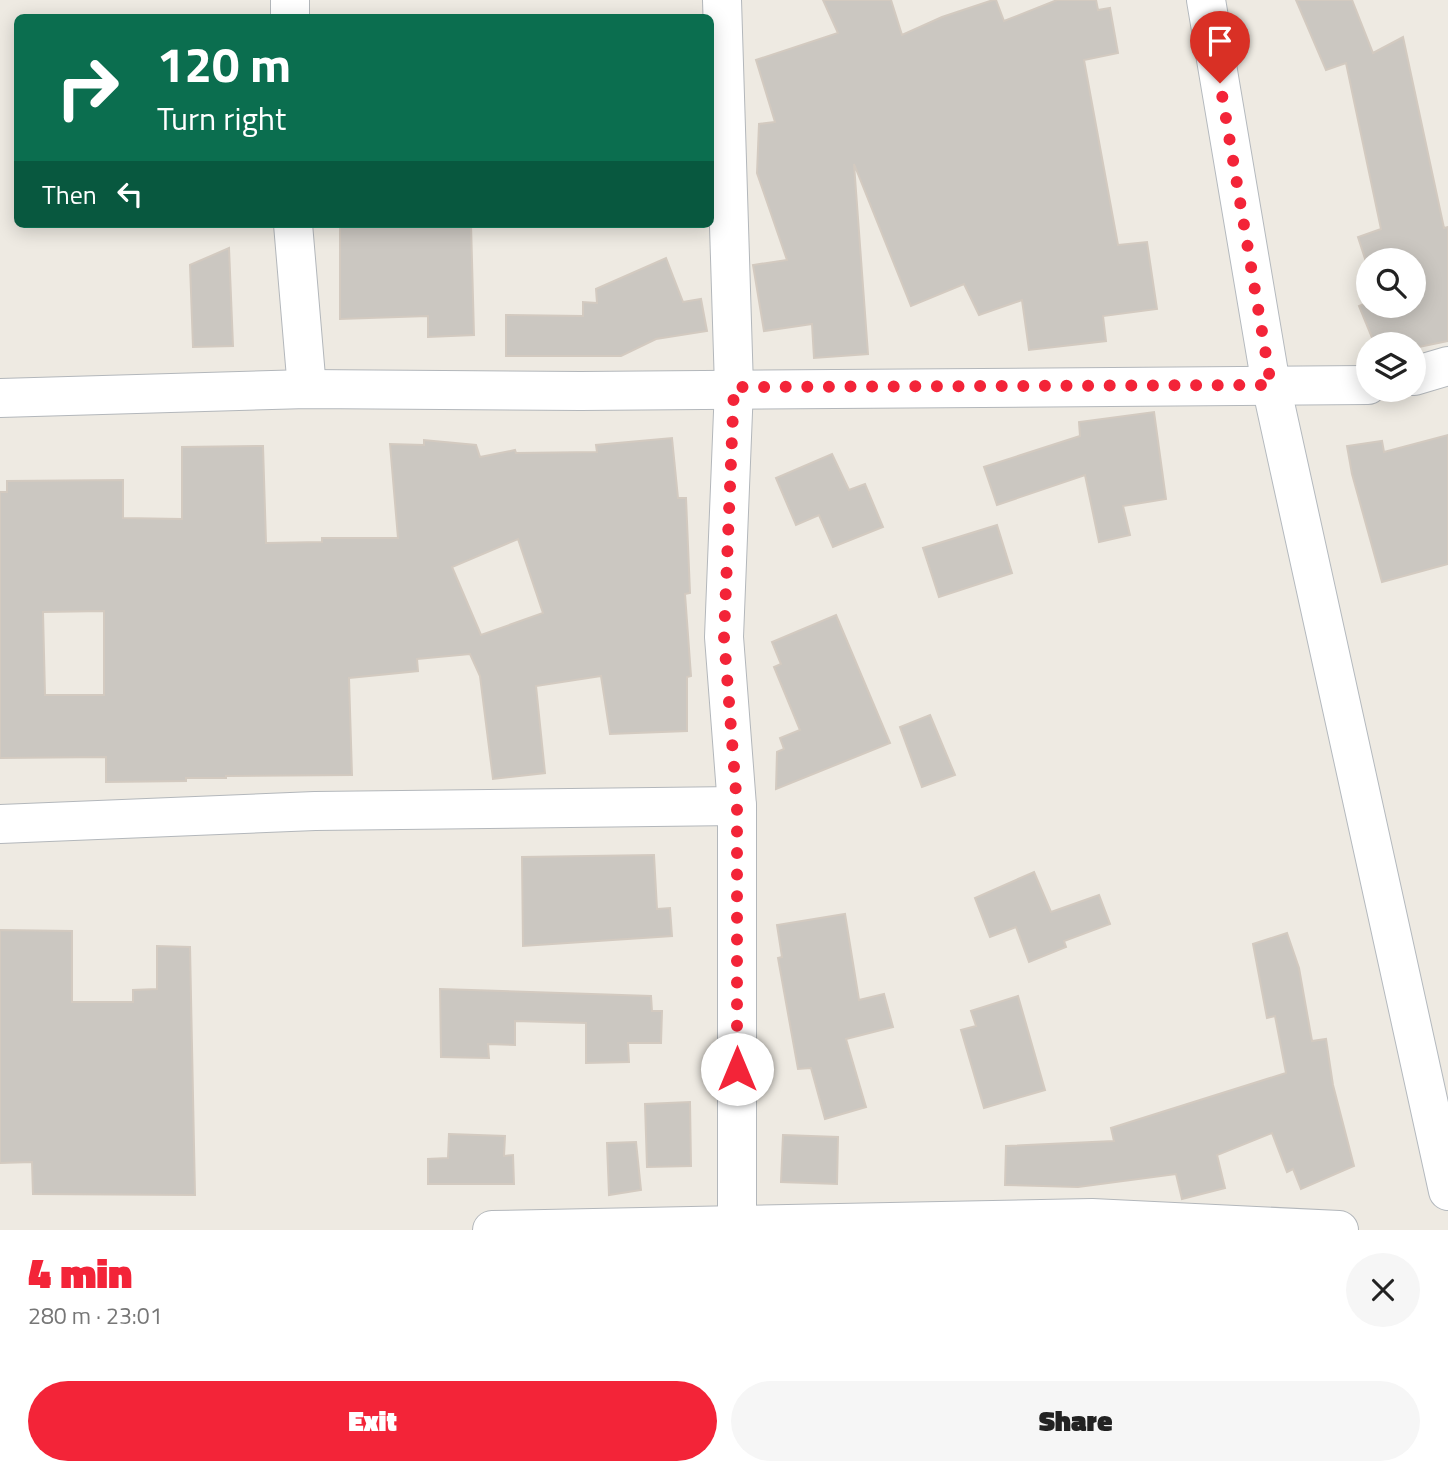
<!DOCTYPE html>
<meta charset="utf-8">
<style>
body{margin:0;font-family:"Titillium Web",sans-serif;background:#f6f6f6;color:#222;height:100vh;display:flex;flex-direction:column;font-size:26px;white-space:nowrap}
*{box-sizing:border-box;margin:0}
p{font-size:23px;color:#767676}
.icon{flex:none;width:38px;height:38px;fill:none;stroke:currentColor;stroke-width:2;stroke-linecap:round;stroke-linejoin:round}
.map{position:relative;height:1230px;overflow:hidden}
.details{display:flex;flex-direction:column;background:#fff;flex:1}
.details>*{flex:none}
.guide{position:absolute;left:14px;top:14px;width:700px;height:214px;border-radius:10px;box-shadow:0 4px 18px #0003;background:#0b6e4f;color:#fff;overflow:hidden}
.fabs{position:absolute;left:1356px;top:248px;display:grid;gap:14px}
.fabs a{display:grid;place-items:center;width:70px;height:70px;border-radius:50%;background:#fff;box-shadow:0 4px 18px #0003;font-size:35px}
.pin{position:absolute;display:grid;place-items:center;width:60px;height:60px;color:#fff;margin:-72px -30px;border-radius:50% 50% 50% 0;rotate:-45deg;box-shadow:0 0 7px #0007}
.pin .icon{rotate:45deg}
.me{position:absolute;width:77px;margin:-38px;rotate:0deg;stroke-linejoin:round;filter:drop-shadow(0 0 5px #0008)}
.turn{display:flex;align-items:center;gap:24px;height:147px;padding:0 28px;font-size:32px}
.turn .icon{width:91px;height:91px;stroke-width:2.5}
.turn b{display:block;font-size:49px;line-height:60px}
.then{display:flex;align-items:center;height:66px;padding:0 28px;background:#0003;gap:14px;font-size:26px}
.round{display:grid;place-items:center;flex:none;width:74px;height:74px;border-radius:37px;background:#f6f6f6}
.headline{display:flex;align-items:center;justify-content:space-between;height:119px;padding:0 28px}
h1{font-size:42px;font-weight:800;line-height:52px;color:#f32438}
.button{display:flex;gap:14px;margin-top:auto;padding:14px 28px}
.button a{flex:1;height:80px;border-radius:42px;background:#f32438;color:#fff;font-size:28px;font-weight:800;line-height:80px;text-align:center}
.button a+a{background:#f6f6f6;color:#222}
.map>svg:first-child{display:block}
</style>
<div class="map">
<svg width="1448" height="1230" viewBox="0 0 1448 1230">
<rect width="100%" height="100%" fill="#eeeae2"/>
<!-- building -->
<g fill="#cbc7c1" stroke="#d3cac0" stroke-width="2" fill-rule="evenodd">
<polygon points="823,0 891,0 902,35 942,17 993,0 996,0 1004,21 1057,0 1096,0 1098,10 1110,8 1118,53 1084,60 1118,245 1147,242 1157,309 1103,316 1106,341 1029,350 1022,300 979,315 964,284 911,306 854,164 868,354 814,358 812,324 764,331 753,265 787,260 757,173 759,124 775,122 756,60 838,33"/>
<polygon points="1296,0 1352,0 1373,53 1403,37 1444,228 1448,227 1448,341 1414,348 1414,345 1375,345 1359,306 1368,302 1368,306 1414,306 1414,261 1368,261 1368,268 1358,237 1381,229 1346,63 1326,70"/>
<polygon points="340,224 471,224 474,335 428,337 428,316 340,319"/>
<polygon points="229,248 233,346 193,347 190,265"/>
<polygon points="666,258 683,302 701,299 707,331 656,339 621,356 506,356 506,315 583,316 583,302 597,303 596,289"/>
<polygon points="1154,412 1166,499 1123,506 1130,535 1099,542 1085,475 997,505 984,467 1080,436 1079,422"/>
<polygon points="1448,435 1448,564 1382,582 1352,474 1347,446 1382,441 1384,452"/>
<path d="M672,438L678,498H686L690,593L685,594L691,676L687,677V731L610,734L601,676L536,686L545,773L493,779L480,676L470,654L417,659L418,671L349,678L352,775L226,776V778H186V781L106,782V757L0,758V492H7V481L123,480V518L182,519V447L263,446L266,543L322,542V538H398L390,444L424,445V440L476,445L480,457L515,450L516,453L597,452L596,445ZM518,539L543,613L481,635L452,567ZM104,611V695H45L43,612Z"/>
<polygon points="832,454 849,490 865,484 883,527 833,547 819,515 796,525 776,478"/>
<polygon points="997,525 1012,573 939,597 923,548"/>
<polygon points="836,615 890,743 776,789 777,752 784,749 780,738 800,730 774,667 781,664 772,642"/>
<polygon points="930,715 955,775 922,787 900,727"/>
<polygon points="654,855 657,909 670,908 672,936 523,946 522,857"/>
<polygon points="1034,872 1051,912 1099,895 1110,924 1064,941 1066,947 1029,962 1016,927 990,937 975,898"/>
<polygon points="845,914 859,1000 884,994 893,1027 846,1039 866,1107 825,1119 811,1068 798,1069 778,958 782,957 777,925"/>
<polygon points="0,930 72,931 72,1002 133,1002 133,990 157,989 157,946 190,947 195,1195 33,1194 32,1162 0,1163"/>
<polygon points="1287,933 1299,968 1312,1041 1326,1039 1333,1085 1354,1166 1301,1189 1293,1169 1287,1172 1272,1133 1217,1155 1225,1188 1182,1199 1176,1174 1078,1187 1005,1185 1006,1146 1114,1141 1111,1128 1286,1073 1275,1016 1267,1018 1253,944"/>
<polygon points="440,989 651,996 652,1011 662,1011 661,1043 628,1043 629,1062 586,1063 586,1023 515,1021 515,1045 488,1044 489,1058 441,1057"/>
<polygon points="1018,996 1045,1090 984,1108 961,1030 976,1026 971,1011"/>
<polygon points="690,1102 691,1166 647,1167 645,1104"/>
<polygon points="449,1134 505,1136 504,1156 513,1155 514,1184 428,1184 428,1159 448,1158"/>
<polygon points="783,1135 838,1137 837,1184 781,1182"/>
<polygon points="636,1142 641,1190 609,1195 607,1143"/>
</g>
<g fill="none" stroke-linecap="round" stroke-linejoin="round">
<!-- street casing -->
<g stroke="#b3b7bb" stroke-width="40">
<g id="street">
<polyline points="722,0 734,387 724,637 737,806 737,1230"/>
<polyline points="290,18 290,0"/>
<polyline points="293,224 307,389"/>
<polyline points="1414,376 1448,366"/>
<polyline points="0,398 307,389 581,391 1368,385"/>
<polyline points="0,824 315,811 737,806"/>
<polyline points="492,1230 1092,1218 1339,1230"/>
</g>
</g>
<!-- secondary casing -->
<g stroke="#b4b9be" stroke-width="40">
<polyline id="secondary" points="1206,0 1271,385 1448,1191"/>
</g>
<!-- street -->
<use href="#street" stroke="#fff" stroke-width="38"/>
<!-- secondary -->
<use href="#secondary" stroke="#fff" stroke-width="38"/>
</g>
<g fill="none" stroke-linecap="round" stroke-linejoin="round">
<!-- route -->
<polyline stroke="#f32438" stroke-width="12" stroke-dasharray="0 21.6" points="737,1069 737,806 724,637 734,387 1271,385 1220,83"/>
</g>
</svg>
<div class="fabs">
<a><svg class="icon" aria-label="search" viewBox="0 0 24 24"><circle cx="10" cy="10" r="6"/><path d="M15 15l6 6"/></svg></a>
<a><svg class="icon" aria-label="layers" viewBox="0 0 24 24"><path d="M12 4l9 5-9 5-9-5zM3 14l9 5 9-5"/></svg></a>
</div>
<div class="pin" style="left:1220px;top:83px;background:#d93025"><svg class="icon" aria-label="arrive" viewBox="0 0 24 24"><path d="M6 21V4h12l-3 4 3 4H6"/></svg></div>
<svg class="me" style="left:737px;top:1069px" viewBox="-20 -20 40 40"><circle r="19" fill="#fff"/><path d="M0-13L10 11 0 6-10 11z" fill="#f32438"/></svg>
<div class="guide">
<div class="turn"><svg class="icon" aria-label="right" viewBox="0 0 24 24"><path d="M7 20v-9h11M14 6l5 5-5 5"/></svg><div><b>120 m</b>Turn right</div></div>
<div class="then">Then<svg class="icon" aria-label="left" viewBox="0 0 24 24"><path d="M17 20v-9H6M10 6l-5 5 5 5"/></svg></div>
</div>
</div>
<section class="details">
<div class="headline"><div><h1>4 min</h1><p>280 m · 23:01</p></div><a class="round"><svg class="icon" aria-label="close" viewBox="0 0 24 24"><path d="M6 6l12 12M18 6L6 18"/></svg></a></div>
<div class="button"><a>Exit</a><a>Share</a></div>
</section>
